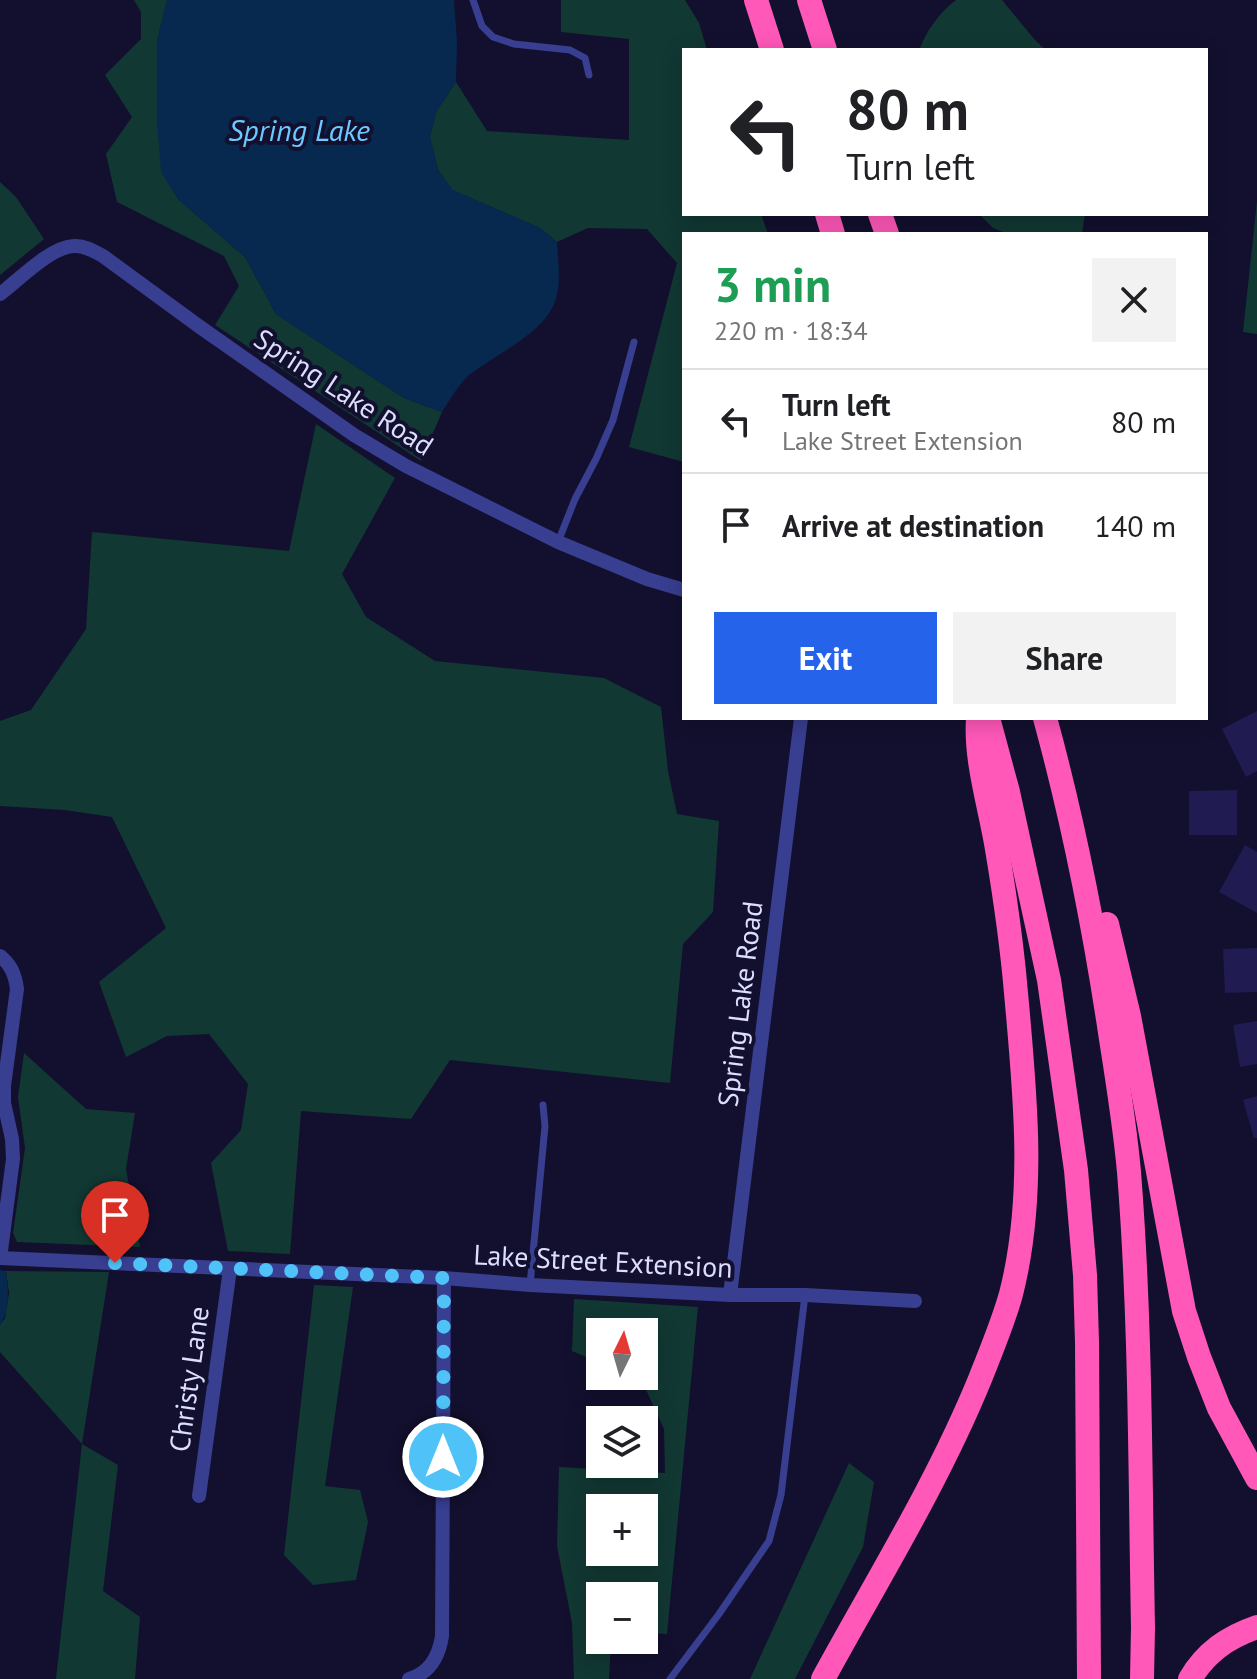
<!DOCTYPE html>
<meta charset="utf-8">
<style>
body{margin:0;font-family:"PT Sans",sans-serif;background:#f2f2f2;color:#202124;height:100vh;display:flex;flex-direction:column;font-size:30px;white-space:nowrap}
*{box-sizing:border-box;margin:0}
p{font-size:26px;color:#757577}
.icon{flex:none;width:44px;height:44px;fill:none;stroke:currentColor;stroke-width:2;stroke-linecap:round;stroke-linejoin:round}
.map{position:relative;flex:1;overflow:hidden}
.sheet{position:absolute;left:682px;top:232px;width:526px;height:488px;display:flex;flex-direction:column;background:#fff;border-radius:0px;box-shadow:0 4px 20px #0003}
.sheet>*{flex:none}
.top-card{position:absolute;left:682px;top:48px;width:526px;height:168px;border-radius:0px;box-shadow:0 4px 20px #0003;background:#fff;color:#202124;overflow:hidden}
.needle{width:52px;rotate:5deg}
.controls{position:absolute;left:586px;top:1318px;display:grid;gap:16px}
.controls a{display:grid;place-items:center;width:72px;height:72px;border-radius:0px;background:#fff;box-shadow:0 4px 20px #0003;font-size:40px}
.pin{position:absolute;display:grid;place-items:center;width:68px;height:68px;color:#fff;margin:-82px -34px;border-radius:50% 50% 50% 0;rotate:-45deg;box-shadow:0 0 8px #0007}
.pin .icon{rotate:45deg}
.me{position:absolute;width:88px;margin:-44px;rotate:0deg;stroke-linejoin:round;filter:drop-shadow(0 0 6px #0008)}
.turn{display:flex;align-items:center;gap:28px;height:168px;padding:0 32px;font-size:36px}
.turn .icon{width:104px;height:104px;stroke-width:2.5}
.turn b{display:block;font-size:56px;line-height:68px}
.round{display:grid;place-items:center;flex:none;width:84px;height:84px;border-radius:0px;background:#f2f2f2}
.headline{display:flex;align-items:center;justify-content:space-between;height:136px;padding:0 32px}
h1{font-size:48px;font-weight:600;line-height:60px;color:#1e9e55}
.primary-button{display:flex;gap:16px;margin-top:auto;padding:16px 32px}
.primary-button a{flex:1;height:92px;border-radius:0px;background:#2563eb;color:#fff;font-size:32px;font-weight:600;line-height:92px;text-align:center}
.primary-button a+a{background:#f2f2f2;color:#202124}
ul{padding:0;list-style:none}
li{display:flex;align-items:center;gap:24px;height:104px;padding:0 32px;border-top:2px solid #e0e0e0}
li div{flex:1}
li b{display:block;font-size:30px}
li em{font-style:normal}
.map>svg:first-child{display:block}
</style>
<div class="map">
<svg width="1257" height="1679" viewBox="0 0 1257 1679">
<rect width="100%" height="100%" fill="#12102e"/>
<!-- green -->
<g fill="#123833" fill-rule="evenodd">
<polygon points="134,0 167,0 157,41 157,119 162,172 178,199 245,257 276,314 404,398 442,412 421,461 215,325 239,286 224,256 117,202 106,154 132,117 105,75 141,39 141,12"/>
<polygon points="561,0 685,0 699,23 707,50 684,50 684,214 761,214 768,234 684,234 684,462 629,447 677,263 647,229 588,228 557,242 540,228 452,190 438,170 430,137 436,112 456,82 487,131 629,140 629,39 561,32"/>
<path d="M956,0H1002L1035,40L1046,50H919C927,30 939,13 956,0Z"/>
<polygon points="0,182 16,197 44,239 0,275"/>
<polygon points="1257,201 1257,334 1243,332"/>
<polygon points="979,214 1085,214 1082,234 1008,234 993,228"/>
<polygon points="316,424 395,478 342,574 366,617 435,661 604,678 661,707 668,771 677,814 719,821 713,912 683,944 670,1083 450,1060 411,1119 301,1111 290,1254 228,1251 211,1163 241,1130 248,1084 209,1034 167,1036 126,1057 99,982 166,928 112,817 65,810 0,806 0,721 31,710 86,629 92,532 289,551"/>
<polygon points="24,1053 86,1109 135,1113 126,1169 140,1247 17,1242 13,1233 25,1148 18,1097"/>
<polygon points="6,1271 109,1272 82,1444 118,1465 103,1591 140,1617 135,1679 56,1679 82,1444 0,1352 0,1325 5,1318 9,1293"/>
<polygon points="314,1285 353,1287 325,1486 360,1490 368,1522 356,1580 313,1585 284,1555"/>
<path d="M574,1299L698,1307L667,1634L644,1633V1596H600V1640H611L609,1679H574L572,1623L557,1546L559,1467L665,1473L664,1429L641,1379L633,1376H644V1332H600V1363L572,1351ZM600,1508H644V1552H600Z"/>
<polygon points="849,1463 874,1482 863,1547 795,1679 750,1679"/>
</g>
<!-- water -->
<g fill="#07294f">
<path d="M167,0H454L457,42L456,82L436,112L430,137L438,170L453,190L540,228L557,242C558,261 562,286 554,304C541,335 494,355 468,376C458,385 450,400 442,412L404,398L276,314L245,257L178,199L161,172L157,119V41Z"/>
<path d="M0,1270L6,1271C8,1288 11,1309 0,1325Z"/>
</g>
<!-- building -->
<g fill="#201b50">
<polygon points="1257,711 1257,771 1246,777 1222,729"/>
<polygon points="1237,790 1237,835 1189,835 1189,791"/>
<polygon points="1245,845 1257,852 1257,913 1219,892"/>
<polygon points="1257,948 1257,992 1225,993 1223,949"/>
<polygon points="1257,1021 1257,1064 1240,1067 1233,1025"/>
<polygon points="1257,1096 1257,1138 1254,1138 1243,1100"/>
</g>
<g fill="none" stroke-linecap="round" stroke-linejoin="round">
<!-- lane -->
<g stroke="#383e90" stroke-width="7">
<polyline points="473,0 482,26 493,37 514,44 570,50 585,58 589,75"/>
<polyline points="558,542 575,499 596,459 613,420 634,342"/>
<polyline points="530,1285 545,1126 543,1105"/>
<polyline points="670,1679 719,1614 769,1541 781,1495 805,1295"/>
</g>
<!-- street -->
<g stroke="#383e90" stroke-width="14">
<path d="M0,294C19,280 50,247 74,246C84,245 94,251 103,256L200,327L354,435L406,466L558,542L647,579L684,590"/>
<path d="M0,956C11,965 15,974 17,989L4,1086V1103L12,1139L13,1159L0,1258"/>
<polyline points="0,1258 444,1278 530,1285 730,1295 805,1295 915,1301"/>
<polyline points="730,1295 801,718"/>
<polyline points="199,1496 230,1269"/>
<path d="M409,1679C430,1673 439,1656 442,1636L444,1278"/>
</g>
<!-- highway -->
<g stroke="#ff58b9" stroke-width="24">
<polyline points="756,0 772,50"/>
<polyline points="809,0 825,50"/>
<polyline points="827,214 833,234"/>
<polyline points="880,214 887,234"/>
<polyline points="988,718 1008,792 1049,980 1076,1170 1085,1275 1087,1342 1089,1679"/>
<path d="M1045,718C1074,824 1095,931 1111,1039C1118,1083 1125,1127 1129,1172C1141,1323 1140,1476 1143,1627L1142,1679"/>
<polyline points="1107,924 1129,1016 1184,1311 1199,1357 1219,1408 1257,1478"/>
<path d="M823,1679C877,1580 937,1484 980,1379C991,1351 1003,1323 1011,1294C1036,1196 1025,1092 1016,993C1012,945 1005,897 997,849C990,806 975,761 978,718"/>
<path d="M1190,1679C1206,1652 1228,1637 1257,1627"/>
</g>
</g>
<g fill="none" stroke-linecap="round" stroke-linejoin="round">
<!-- route -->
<polyline stroke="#4fc3f7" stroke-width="14" stroke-dasharray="0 25.2" points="115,1263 444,1278 443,1457"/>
</g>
<g text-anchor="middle" stroke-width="8" stroke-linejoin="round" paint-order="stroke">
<!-- street labels -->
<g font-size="28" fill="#ddf" stroke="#12102e">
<text transform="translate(344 392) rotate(33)" y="10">Spring Lake Road</text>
<text transform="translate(740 1004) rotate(-83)" y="10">Spring Lake Road</text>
<text transform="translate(603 1261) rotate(3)" y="10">Lake Street Extension</text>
<text transform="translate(189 1379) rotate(-82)" y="10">Christy Lane</text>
</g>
<!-- water labels -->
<g font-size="30" font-style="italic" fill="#6bcaff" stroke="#12102e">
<text x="299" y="141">Spring Lake</text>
</g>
</g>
</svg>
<div class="controls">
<a><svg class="needle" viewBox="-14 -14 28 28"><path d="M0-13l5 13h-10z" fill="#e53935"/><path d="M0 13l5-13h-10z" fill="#757577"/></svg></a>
<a><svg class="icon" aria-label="layers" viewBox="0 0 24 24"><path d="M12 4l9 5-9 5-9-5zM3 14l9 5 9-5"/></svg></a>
<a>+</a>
<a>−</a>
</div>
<div class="pin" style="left:115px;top:1263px;background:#d93025"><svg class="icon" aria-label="arrive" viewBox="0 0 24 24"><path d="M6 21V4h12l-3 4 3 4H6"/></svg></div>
<svg class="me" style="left:443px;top:1457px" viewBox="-20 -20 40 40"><circle r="17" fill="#4fc3f7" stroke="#fff" stroke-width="3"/><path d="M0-11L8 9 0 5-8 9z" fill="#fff"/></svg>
<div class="top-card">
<div class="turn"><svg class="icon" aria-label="left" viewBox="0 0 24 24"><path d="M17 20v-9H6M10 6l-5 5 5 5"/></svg><div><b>80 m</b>Turn left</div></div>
</div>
<section class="sheet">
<div class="headline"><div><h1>3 min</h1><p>220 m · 18:34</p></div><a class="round"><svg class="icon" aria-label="close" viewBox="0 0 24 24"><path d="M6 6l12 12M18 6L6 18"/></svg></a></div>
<ul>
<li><svg class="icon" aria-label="left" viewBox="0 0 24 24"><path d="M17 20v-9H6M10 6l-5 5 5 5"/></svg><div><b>Turn left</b><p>Lake Street Extension</p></div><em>80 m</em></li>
<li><svg class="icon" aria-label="arrive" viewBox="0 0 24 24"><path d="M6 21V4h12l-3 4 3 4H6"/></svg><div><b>Arrive at destination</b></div><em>140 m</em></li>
</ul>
<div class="primary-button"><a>Exit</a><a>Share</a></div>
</section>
</div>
